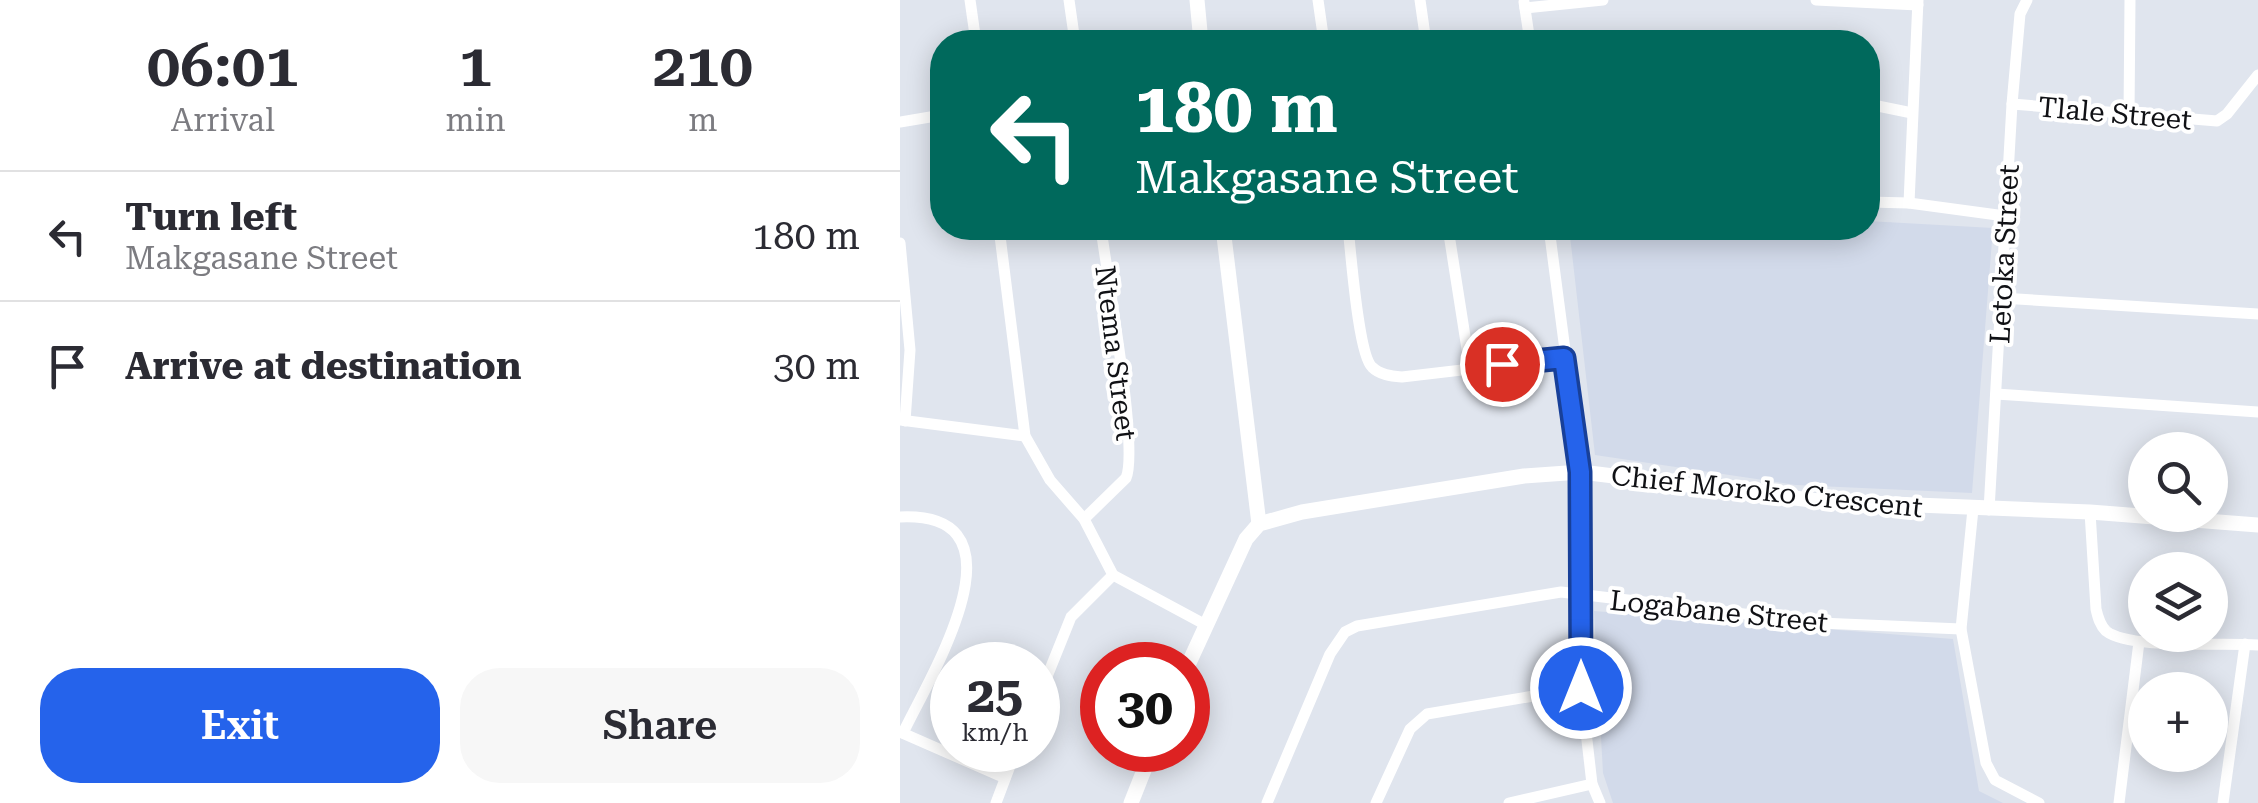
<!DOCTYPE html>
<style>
body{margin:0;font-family:"Roboto Serif",serif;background:#f7f7f7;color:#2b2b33;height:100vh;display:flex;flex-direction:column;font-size:38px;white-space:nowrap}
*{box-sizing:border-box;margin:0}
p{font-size:32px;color:#7c7c81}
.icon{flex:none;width:55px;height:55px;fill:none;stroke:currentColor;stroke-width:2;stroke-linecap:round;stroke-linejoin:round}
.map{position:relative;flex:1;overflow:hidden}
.details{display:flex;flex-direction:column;background:#fff;width:900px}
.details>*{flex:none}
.hud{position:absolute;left:30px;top:30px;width:950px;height:210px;border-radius:40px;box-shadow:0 5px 25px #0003;background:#00695c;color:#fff;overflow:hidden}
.buttons{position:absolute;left:1228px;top:432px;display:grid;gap:20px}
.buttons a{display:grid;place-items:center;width:100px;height:100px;border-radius:50%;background:#fff;box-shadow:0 5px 25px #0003;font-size:50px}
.speed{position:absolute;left:30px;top:642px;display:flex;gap:20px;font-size:50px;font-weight:700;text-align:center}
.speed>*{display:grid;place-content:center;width:130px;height:130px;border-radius:50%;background:#fff;box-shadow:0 5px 25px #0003;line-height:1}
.speed small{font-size:25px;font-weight:400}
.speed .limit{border:15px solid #d22;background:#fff;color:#111}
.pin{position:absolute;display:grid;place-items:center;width:85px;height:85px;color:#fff;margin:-42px;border:5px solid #fff;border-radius:50%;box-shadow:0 2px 10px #0007}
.me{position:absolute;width:110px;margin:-55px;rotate:0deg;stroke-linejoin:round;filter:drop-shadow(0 0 8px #0008)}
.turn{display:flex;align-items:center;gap:35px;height:210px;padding:0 40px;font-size:45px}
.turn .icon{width:130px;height:130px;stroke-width:2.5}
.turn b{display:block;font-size:70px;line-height:85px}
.eta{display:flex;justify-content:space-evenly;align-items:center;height:170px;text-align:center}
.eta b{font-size:60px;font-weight:600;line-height:70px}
.action{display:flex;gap:20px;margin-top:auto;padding:20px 40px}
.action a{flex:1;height:115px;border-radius:40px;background:#2563eb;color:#fff;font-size:40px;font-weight:600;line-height:115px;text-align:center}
.action a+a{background:#f7f7f7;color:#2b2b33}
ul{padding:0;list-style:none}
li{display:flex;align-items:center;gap:30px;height:130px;padding:0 40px;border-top:2px solid #e1e1e2}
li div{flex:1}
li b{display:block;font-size:38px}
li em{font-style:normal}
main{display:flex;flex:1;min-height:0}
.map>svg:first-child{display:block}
</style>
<main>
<section class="details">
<div class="eta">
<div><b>06:01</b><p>Arrival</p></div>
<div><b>1</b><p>min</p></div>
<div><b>210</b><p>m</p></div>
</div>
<ul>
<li><svg class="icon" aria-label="left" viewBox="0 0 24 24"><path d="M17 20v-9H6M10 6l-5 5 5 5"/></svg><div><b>Turn left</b><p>Makgasane Street</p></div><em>180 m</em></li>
<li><svg class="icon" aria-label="arrive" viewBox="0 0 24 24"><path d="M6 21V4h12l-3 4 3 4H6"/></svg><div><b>Arrive at destination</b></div><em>30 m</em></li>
</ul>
<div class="action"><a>Exit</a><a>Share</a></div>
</section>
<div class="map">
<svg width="1358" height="803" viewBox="0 0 1358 803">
<rect width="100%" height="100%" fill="#e0e5ee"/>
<!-- built -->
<g fill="#d2daea">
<polygon points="968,221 1093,228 1072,493 896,485 695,455 670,236 740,228 968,228"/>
<polygon points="694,611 1053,639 1079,791 1103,803 713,803 703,773"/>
</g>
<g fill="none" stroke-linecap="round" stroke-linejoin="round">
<!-- minor -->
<g stroke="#fff" stroke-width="11">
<polyline points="70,0 76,42"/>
<polyline points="169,0 175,42"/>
<polyline points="418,0 424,42"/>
<polyline points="520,0 526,42"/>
<polyline points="916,0 1018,5"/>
<polyline points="624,2 630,42"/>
<polyline points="625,8 703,0"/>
<polyline points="968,104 1012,113"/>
<polyline points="1112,104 1317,121 1327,114 1358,75"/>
<polyline points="1229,115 1230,0"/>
<polyline points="0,122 42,115"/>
<polyline points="968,202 1009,203 1105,216"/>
<polyline points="1009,203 1018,0"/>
<polyline points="99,228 125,436 150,480 184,519 213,575 306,625"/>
<path d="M448,228C451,252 458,354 472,367C480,375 491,376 502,377L664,358"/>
<polyline points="548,228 570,368"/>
<polyline points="649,228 681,472 681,688 692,784 700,803"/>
<polyline points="0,243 10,350 5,421"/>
<polyline points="1101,298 1358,314"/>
<polyline points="1096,394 1358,412"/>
<polyline points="0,420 125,436"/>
<polyline points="1073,509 1061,629 1086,763 1095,780 1139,803"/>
<polyline points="1089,510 1112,104 1120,14 1127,0"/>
<path d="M1190,512L1196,609C1198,618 1200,625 1206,631C1230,650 1324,642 1358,645"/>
<path d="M0,517C134,511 29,678 3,733"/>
<path d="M184,519L226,478C239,449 206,270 201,228"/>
<polyline points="138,699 171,617 213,575"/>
<polyline points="0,732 105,778"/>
<polyline points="96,803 116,750"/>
<polyline points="367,803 430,654 445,632 457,626 661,592 920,623 1061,629"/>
<polyline points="476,803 510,729 527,714 681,688"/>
<polyline points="609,803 692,784"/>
<polyline points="1219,803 1239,642"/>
<polyline points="1323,803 1345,644"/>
</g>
<!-- tertiary -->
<g stroke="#fff" stroke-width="15">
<polyline points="297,0 301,42"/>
<polyline points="323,228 359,524"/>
<polyline points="288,665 346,539 359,524 402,512 624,476 681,472 919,501 1190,512 1358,525"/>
<polyline points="231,803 252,750"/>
</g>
</g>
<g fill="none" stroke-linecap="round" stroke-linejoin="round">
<!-- route casing -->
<g stroke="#184099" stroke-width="25">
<polyline id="route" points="602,364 664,358 680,472 681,688"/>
</g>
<!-- route -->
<use href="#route" stroke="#2563eb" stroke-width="18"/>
</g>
<g text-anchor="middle" stroke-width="8" stroke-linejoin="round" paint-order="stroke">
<!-- street labels -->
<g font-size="28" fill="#101115" stroke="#fff">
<text transform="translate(1215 113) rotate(5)" y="10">Tlale Street</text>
<text transform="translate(1104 254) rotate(-87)" y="10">Letoka Street</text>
<text transform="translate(216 353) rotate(83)" y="10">Ntema Street</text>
<text transform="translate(867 491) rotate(6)" y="10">Chief Moroko Crescent</text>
<text transform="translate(819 611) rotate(6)" y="10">Logabane Street</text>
</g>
</g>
</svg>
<div class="buttons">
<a><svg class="icon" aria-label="search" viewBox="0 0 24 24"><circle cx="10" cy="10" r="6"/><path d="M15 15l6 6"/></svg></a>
<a><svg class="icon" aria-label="layers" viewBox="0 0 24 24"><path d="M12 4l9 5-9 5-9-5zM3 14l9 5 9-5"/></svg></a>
<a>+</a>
</div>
<div class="speed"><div>25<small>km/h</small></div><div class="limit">30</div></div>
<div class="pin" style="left:602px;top:364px;background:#d93025"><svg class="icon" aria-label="arrive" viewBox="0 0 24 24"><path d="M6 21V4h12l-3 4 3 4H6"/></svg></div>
<svg class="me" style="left:681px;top:688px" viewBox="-20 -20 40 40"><circle r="17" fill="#2563eb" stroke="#fff" stroke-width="3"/><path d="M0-11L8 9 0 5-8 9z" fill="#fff"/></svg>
<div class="hud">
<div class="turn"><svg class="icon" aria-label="left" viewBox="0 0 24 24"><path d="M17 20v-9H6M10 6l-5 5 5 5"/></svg><div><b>180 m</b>Makgasane Street</div></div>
</div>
</div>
</main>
